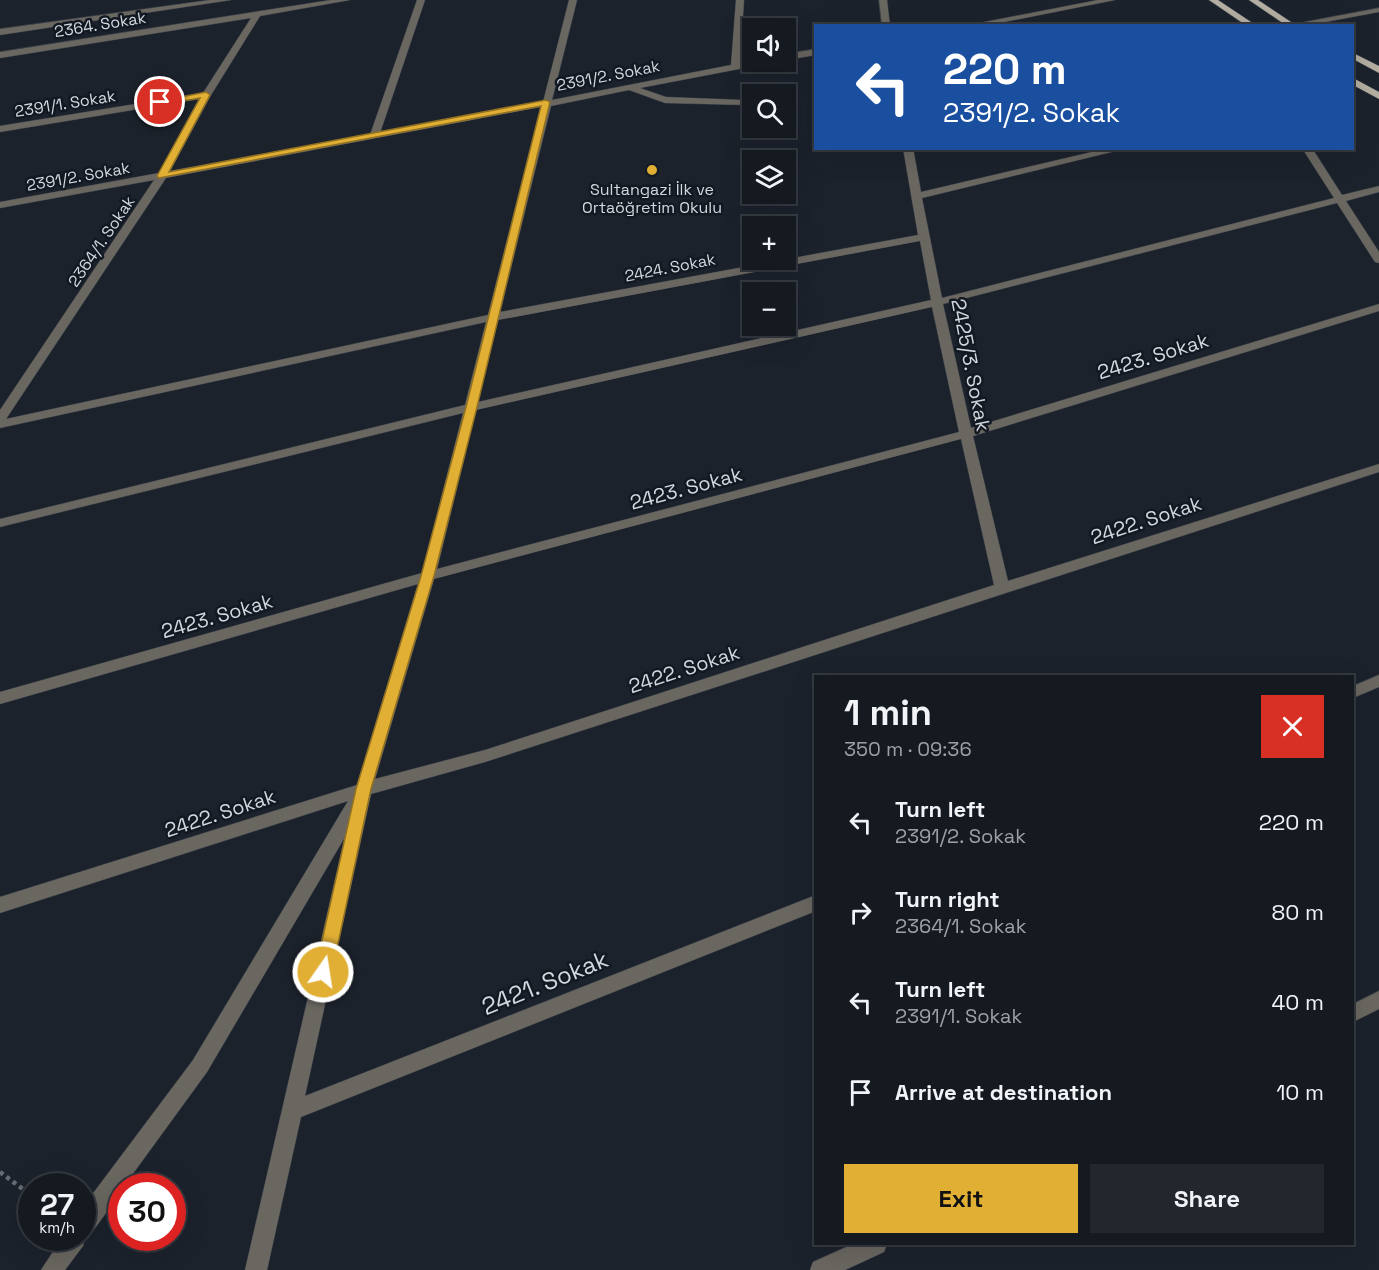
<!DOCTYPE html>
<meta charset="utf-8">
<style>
body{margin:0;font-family:"Space Grotesk",sans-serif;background:#22272e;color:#f1f3f6;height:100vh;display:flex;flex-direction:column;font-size:22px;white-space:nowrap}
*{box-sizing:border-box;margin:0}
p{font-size:20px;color:#9da1a5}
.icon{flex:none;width:33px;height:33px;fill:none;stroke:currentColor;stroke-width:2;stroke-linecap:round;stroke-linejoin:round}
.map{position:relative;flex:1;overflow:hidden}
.details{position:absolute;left:814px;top:675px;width:540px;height:570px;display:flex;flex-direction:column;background:#151a21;border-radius:0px;box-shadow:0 6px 24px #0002,0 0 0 2px #34383f}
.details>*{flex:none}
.banner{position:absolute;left:814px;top:24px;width:540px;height:126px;border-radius:0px;box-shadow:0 6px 24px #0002,0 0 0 2px #34383f;background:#1a4fa0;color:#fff;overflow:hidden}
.fabs{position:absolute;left:742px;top:18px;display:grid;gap:12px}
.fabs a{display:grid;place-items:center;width:54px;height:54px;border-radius:0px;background:#151a21;box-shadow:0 6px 24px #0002,0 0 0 2px #34383f;font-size:30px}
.speed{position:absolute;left:18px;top:1173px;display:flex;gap:12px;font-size:30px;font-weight:700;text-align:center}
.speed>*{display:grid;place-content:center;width:78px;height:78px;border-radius:50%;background:#151a21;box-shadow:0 6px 24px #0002,0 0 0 2px #34383f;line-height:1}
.speed small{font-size:15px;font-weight:400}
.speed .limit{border:9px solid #d22;background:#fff;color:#111}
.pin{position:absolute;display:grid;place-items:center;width:51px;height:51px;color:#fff;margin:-26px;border:3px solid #fff;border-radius:50%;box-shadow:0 2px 6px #0007}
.me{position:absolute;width:66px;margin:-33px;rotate:13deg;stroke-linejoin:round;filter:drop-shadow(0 0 4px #0008)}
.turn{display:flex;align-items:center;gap:21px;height:126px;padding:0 30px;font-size:27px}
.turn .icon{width:78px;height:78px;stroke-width:2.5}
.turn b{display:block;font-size:42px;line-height:51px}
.round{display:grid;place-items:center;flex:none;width:63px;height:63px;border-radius:0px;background:#22272e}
.summary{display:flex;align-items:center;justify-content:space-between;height:102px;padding:0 30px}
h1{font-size:36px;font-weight:800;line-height:45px}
.cta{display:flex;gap:12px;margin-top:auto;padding:12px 30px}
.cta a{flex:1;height:69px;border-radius:0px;background:#e1af34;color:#111;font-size:24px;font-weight:800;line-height:69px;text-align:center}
.cta a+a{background:#22272e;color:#f1f3f6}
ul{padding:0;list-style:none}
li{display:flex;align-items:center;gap:18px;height:90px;padding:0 30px}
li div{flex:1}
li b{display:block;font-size:22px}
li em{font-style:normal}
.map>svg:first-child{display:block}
</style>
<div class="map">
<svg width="1379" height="1270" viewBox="0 0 1379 1270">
<rect width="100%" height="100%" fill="#1c222c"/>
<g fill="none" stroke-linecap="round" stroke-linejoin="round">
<!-- minor casing -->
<g stroke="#393f48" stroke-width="1">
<g id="minor">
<polygon points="210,0 231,0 0,35 0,29"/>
<path d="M331,0H350L260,16L211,95L170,171L370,135L417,0H425L380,133L543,102L569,0H577L552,100L731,65L736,0H744L740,64L766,62L765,64L640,88L666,97L743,100L746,101V105L665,103L629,90L551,106L500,312L918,235L903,148H913L921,192L1109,148H1128L922,198L942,298L1334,198L1302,148H1312L1342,195L1379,186V192L1346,201L1379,252V263L1375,262L1337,203L943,304L971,428L1379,304V311L973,436L1008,581L1379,464V472L485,762L371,794L305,1096L816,895V911L301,1117L267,1270H245L345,837L207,1072L124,1186H122V1191L90,1235L85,1236L83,1246L65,1270H41L62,1238H82V1208L193,1060L348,801L0,913V897L357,785L418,584L0,704V692L422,573L463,413L0,527V519L465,405L486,322L0,428V410L154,180L0,208V202L159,173L199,99L0,132V126L203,93L251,18L0,58V52ZM541,107L488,315L6,419L166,178ZM920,241L931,300L478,402L498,320ZM932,307L959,432L437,569L476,410ZM961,439L994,585L485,750L375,779L434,579Z"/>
<polygon points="879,0 887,0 890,26 882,26"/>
<polygon points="1098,0 1115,0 984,26 964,26"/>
<polygon points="1379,8 1379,12 1304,26 1289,25"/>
<polygon points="816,49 816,55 786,60 786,54"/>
<polygon points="1379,675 1379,687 1353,698 1353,686"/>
<polygon points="1379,991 1379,1009 1353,1022 1353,1004"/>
<polygon points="853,1244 887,1244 884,1252 845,1270 810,1270 813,1262"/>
</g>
</g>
<!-- major casing -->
<g stroke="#393f48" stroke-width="1">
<g id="major">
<polygon points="1209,0 1218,0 1257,26 1247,26"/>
<polygon points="1249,0 1258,0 1297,26 1287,26"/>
<polygon points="1353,53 1379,66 1379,73 1353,59"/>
<polygon points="1353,78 1379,92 1379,99 1353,85"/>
</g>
</g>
<!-- path -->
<polyline stroke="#676c75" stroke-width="4.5" stroke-dasharray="4 4" stroke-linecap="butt" points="0,1172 32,1196"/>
<!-- minor -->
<use href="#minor" fill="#6a6761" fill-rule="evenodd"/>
<!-- major -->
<use href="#major" fill="#b3aea1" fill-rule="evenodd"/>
</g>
<!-- route -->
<polygon fill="#e1af34" stroke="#927222" stroke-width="1.5" points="206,92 210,95 169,172 546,100 550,102 477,407 434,576 371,789 332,972 329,978 323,980 317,978 315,972 356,789 421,576 466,407 541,106 159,178 157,176 200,98 160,105 156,102"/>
<!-- markers -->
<circle fill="#e1af34" stroke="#131923" stroke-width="2" cx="652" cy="170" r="6"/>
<g text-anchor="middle" stroke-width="5" stroke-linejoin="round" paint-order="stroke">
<!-- far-street labels -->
<g font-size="16" fill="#d3d7de" stroke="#131923">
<text transform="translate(100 24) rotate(-9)" y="6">2364. Sokak</text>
<text transform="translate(608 75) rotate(-11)" y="6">2391/2. Sokak</text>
<text transform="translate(65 103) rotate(-9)" y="6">2391/1. Sokak</text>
<text transform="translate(78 176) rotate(-10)" y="6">2391/2. Sokak</text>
<text transform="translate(101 241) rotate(-56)" y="6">2364/1. Sokak</text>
<text transform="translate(670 267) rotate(-11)" y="6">2424. Sokak</text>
</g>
<!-- far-poi labels -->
<g font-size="16" fill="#d3d7de" stroke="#131923">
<text x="652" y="195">Sultangazi İlk ve<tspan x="652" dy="18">Ortaöğretim Okulu</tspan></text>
</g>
<!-- street labels -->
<g font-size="20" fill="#d3d7de" stroke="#131923">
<text transform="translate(1153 356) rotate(-17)" y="7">2423. Sokak</text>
<text transform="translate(971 365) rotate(79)" y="7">2425/3. Sokak</text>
<text transform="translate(686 488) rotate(-15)" y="7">2423. Sokak</text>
<text transform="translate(1146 520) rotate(-18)" y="7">2422. Sokak</text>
<text transform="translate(217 616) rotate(-16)" y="7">2423. Sokak</text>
<text transform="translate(684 669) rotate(-18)" y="7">2422. Sokak</text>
<text transform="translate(220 813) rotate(-18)" y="7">2422. Sokak</text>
</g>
<!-- near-street labels -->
<g font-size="24" fill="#d3d7de" stroke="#131923">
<text transform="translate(545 983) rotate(-22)" y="8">2421. Sokak</text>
</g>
</g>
</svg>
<div class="fabs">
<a><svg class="icon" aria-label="sound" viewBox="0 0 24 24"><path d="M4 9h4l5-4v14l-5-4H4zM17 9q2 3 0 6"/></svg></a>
<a><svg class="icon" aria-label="search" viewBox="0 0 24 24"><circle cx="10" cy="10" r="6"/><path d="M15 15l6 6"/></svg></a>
<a><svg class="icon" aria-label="layers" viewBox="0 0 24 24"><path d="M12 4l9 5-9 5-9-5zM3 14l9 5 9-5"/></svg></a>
<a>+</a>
<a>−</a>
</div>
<div class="speed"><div>27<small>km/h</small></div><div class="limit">30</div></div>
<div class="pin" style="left:160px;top:102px;background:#d93025"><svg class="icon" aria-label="arrive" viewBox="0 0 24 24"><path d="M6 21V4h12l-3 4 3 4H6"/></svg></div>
<svg class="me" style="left:323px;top:972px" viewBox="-20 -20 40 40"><circle r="17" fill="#e1af34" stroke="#fff" stroke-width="3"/><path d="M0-11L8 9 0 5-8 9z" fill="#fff"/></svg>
<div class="banner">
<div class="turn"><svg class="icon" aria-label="left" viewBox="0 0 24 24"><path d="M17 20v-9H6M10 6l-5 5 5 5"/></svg><div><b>220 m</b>2391/2. Sokak</div></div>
</div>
<section class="details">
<div class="summary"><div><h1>1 min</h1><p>350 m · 09:36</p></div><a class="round" style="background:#d93025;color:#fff"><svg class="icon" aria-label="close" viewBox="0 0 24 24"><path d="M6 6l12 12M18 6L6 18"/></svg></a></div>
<ul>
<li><svg class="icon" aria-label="left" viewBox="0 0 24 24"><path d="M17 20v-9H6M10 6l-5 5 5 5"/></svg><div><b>Turn left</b><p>2391/2. Sokak</p></div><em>220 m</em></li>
<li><svg class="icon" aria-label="right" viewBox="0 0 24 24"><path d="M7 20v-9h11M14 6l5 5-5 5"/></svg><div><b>Turn right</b><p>2364/1. Sokak</p></div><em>80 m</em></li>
<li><svg class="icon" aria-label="left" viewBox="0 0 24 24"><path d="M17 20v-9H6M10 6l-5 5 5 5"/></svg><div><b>Turn left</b><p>2391/1. Sokak</p></div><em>40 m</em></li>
<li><svg class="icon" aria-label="arrive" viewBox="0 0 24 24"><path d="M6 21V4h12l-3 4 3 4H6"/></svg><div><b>Arrive at destination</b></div><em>10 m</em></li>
</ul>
<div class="cta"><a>Exit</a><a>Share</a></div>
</section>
</div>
